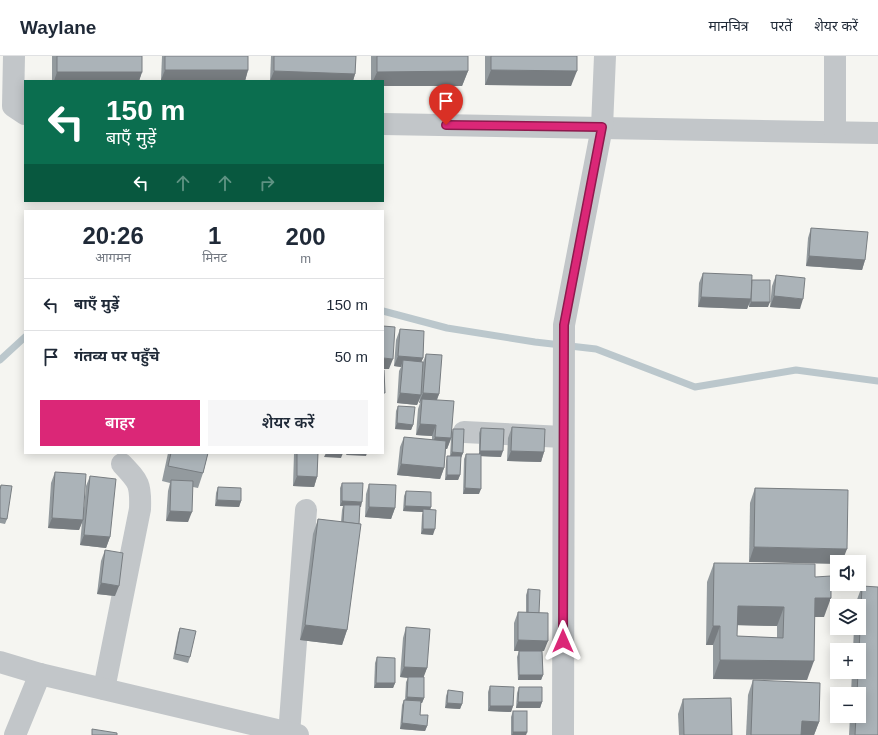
<!DOCTYPE html>
<html lang="hi">
<meta charset="utf-8">
<style>
body{margin:0;font-family:Helvetica,"Noto Sans Devanagari",sans-serif;background:#f6f6f7;color:#1f2937;height:100vh;display:flex;flex-direction:column;font-size:15px;white-space:nowrap}
*{box-sizing:border-box;margin:0}
p{font-size:13px;color:#747a83}
.icon{flex:none;width:22px;height:22px;fill:none;stroke:currentColor;stroke-width:2;stroke-linecap:round;stroke-linejoin:round}
.map{position:relative;flex:1;overflow:hidden}
.side{position:absolute;left:24px;top:154px;width:360px;height:244px;display:flex;flex-direction:column;background:#fff;border-radius:0px;box-shadow:0 2px 10px #0003}
.side>*{flex:none}
.guide{position:absolute;left:24px;top:24px;width:360px;height:122px;border-radius:0px;box-shadow:0 2px 10px #0003;background:#0b6e4f;color:#fff;overflow:hidden}
.fabs{position:absolute;left:830px;top:499px;display:grid;gap:8px}
.fabs a{display:grid;place-items:center;width:36px;height:36px;border-radius:0px;background:#fff;box-shadow:0 2px 10px #0003;font-size:20px}
.pin{position:absolute;display:grid;place-items:center;width:34px;height:34px;color:#fff;margin:-41px -17px;border-radius:50% 50% 50% 0;rotate:-45deg;box-shadow:0 0 4px #0007}
.pin .icon{rotate:45deg}
.me{position:absolute;width:44px;margin:-22px;rotate:0deg;stroke-linejoin:round;filter:drop-shadow(0 0 3px #0008)}
.turn{display:flex;align-items:center;gap:14px;height:84px;padding:0 16px;font-size:18px}
.turn .icon{width:52px;height:52px;stroke-width:2.5}
.turn b{display:block;font-size:28px;line-height:34px}
.lanes{display:flex;align-items:center;height:38px;padding:0 16px;background:#0003;justify-content:center;gap:20px;direction:ltr}
.lanes .off{opacity:.35}
.eta{display:flex;justify-content:space-evenly;align-items:center;height:68px;text-align:center}
.eta b{font-size:24px;font-weight:600;line-height:28px}
.action{display:flex;gap:8px;margin-top:auto;padding:8px 16px}
.action a{flex:1;height:46px;border-radius:0px;background:#db2777;color:#fff;font-size:16px;font-weight:600;line-height:46px;text-align:center}
.action a+a{background:#f6f6f7;color:#1f2937}
ul{padding:0;list-style:none}
li{display:flex;align-items:center;gap:12px;height:52px;padding:0 16px;border-top:1px solid #e0e1e3}
li div{flex:1}
li b{display:block;font-size:15px}
li em{font-style:normal}
header{display:flex;align-items:center;gap:24px;box-sizing:border-box;height:56px;padding:0 20px;background:#fff;border-bottom:1px solid #e0e1e3}
header strong{font-size:19px}
nav{display:flex;gap:22px;margin-inline-start:auto;font-size:14px}
.map>svg:first-child{display:block}
</style>
<header>
<strong>Waylane</strong>
<nav><a>मानचित्र</a><a>परतें</a><a>शेयर करें</a></nav>
</header>
<div class="map">
<svg width="878" height="679" viewBox="0 0 878 679">
<rect width="100%" height="100%" fill="#f5f5f1"/>
<g fill="none" stroke-linecap="round" stroke-linejoin="round">
<!-- stream -->
<g stroke="#bbc7cc" stroke-width="7">
<polyline points="383,255 447,272 535,286 596,293 695,331 796,314 878,325"/>
<polyline points="0,304 25,281"/>
</g>
<!-- minor -->
<g stroke="#c2c6c9" stroke-width="22">
<polyline points="14,0 13,50 25,58"/>
<polyline points="383,68 878,77"/>
<polyline points="835,76 835,0"/>
<polyline points="464,376 563,381"/>
<polyline points="0,606 40,618"/>
<path d="M104,633L140,453C141,428 139,426 122,408"/>
<polyline points="289,678 306,454"/>
<polyline points="15,679 40,618 298,679"/>
<polyline points="563,679 564,269 602,71 605,0"/>
</g>
</g>
<!-- wall -->
<g fill="#939a9e" fill-rule="evenodd">
<polygon points="52,0 142,0 142,16 139,25 52,25"/>
<polygon points="162,0 248,0 248,14 245,25 161,24"/>
<polygon points="271,0 356,0 355,18 353,25 270,25"/>
<polygon points="371,0 468,0 468,15 462,30 383,25 371,25"/>
<polygon points="485,0 577,0 571,30 485,29"/>
<polygon points="811,172 865,204 862,214 806,210 808,182"/>
<polygon points="703,217 752,224 768,251 749,251 749,248 747,253 698,251 699,227"/>
<polygon points="776,219 800,253 770,251 772,230"/>
<polygon points="400,273 423,302 421,306 423,306 426,298 439,338 437,344 452,377 453,373 463,397 461,401 460,419 458,424 445,424 446,405 447,400 450,400 451,383 447,393 446,392 444,412 440,423 397,419 400,391 404,381 432,384 432,380 416,379 418,353 420,347 419,347 420,342 417,349 397,347 399,315 401,311 394,310 396,284"/>
<polygon points="398,350 413,369 411,374 395,373 396,355"/>
<polygon points="512,371 544,396 541,406 507,405 508,382"/>
<polygon points="481,372 501,401 481,400 479,438 463,438 464,403 466,398 479,398 479,377"/>
<polygon points="168,397 208,397 203,417 198,432 193,431 188,466 166,465 168,435 170,427 162,425"/>
<polygon points="294,397 318,397 317,421 314,431 293,430"/>
<polygon points="55,416 84,452 86,430 90,420 110,481 106,492 80,489 82,466 79,474 48,472 51,427"/>
<polygon points="342,427 361,451 360,451 347,574 342,589 300,584 313,478 318,463 341,466 342,454 343,450 340,450 340,432"/>
<polygon points="369,428 395,452 391,463 365,461 366,438"/>
<polygon points="1,429 7,463 5,468 0,467 0,431"/>
<polygon points="218,431 241,445 239,451 215,450 216,437"/>
<polygon points="755,432 848,434 749,506 750,447"/>
<polygon points="406,435 431,451 430,454 433,479 421,478 422,459 423,456 403,455 404,440"/>
<polygon points="105,494 115,540 97,538 101,505"/>
<path d="M714,507L815,521L824,561H815L807,624L713,623V589H706L707,526ZM737,569L777,570V582L737,580Z"/>
<polygon points="862,530 878,679 849,679 850,660 859,660 859,638 851,638 852,616 859,616 859,594 853,594 854,572 859,572 859,550 855,550 855,549"/>
<polygon points="528,533 539,557 544,595 542,595 543,619 541,624 518,624 517,601 519,595 525,595 514,595 514,567 518,556 526,557 526,539"/>
<polygon points="406,571 427,612 423,621 424,642 422,647 421,647 420,659 427,670 425,675 400,673 402,649 404,644 405,644 406,626 408,622 400,621 403,582"/>
<polygon points="180,572 190,601 188,607 173,603 178,577"/>
<polygon points="377,601 395,627 393,632 374,632 375,607"/>
<polygon points="753,624 819,666 814,679 746,679 748,639"/>
<polygon points="490,630 513,650 511,656 488,655 488,636"/>
<polygon points="519,631 542,646 540,652 516,652 517,637"/>
<polygon points="448,634 462,648 460,653 445,652 446,640"/>
<polygon points="683,643 732,679 679,679 678,658"/>
<polygon points="513,655 527,676 526,679 511,679 511,661"/>
</g>
<!-- shaded-wall -->
<g fill="#787d81">
<polygon points="165,14 248,14 245,25 161,24"/>
<polygon points="491,14 577,15 571,30 485,29"/>
<polygon points="274,15 355,18 353,25 270,25"/>
<polygon points="468,15 462,30 383,30 383,25 373,25 377,16"/>
<polygon points="57,16 142,16 139,25 54,25"/>
<polygon points="809,200 865,204 862,214 806,210"/>
<polygon points="774,240 803,243 800,253 770,251"/>
<polygon points="701,241 751,243 747,253 698,251"/>
<polygon points="751,246 770,246 768,251 749,251"/>
<polygon points="398,300 423,302 419,312 403,304 401,311 394,310"/>
<polygon points="383,302 393,303 389,313 383,313"/>
<polygon points="400,337 421,339 417,349 397,347"/>
<polygon points="423,337 439,338 435,348 422,343 419,347"/>
<polygon points="397,367 413,369 411,374 395,373"/>
<polygon points="420,368 436,369 432,380 416,379"/>
<polygon points="435,381 451,382 447,393 431,392"/>
<polygon points="480,395 503,395 501,401 478,400"/>
<polygon points="511,395 544,396 541,406 507,405"/>
<polygon points="452,396 463,397 461,402 450,401"/>
<polygon points="326,397 343,397 341,402 324,401"/>
<polygon points="347,397 367,397 366,400 346,399"/>
<polygon points="401,408 444,412 440,423 397,419"/>
<polygon points="447,419 460,419 458,424 445,424"/>
<polygon points="297,420 317,421 314,431 293,430"/>
<polygon points="465,432 481,433 479,438 463,438"/>
<polygon points="217,444 241,445 239,451 215,450"/>
<polygon points="342,445 362,446 361,451 344,450 344,449 343,450 340,450"/>
<polygon points="405,450 431,451 429,456 423,453 423,456 403,455"/>
<polygon points="369,451 395,452 391,463 365,461"/>
<polygon points="170,455 192,456 188,466 166,465"/>
<polygon points="52,462 83,464 79,474 48,472"/>
<polygon points="423,473 435,473 433,479 421,478"/>
<polygon points="84,479 110,481 106,492 80,489"/>
<polygon points="754,491 847,493 842,506 837,506 837,508 749,506"/>
<polygon points="101,527 119,530 115,540 97,538"/>
<polygon points="815,542 831,542 824,561 808,561"/>
<polygon points="738,550 784,551 777,570 731,569"/>
<polygon points="305,569 347,574 342,589 300,584"/>
<polygon points="713,570 720,570 713,589 706,589"/>
<polygon points="518,584 548,585 544,595 514,595"/>
<polygon points="720,604 814,605 807,624 713,623"/>
<polygon points="404,611 427,612 423,623 400,621"/>
<polygon points="519,619 543,619 541,624 518,624"/>
<polygon points="376,627 395,627 393,632 374,632"/>
<polygon points="407,641 424,642 422,647 405,646"/>
<polygon points="518,646 542,646 540,652 516,652"/>
<polygon points="447,647 462,648 460,653 445,652"/>
<polygon points="490,650 513,650 511,656 488,655"/>
<polygon points="802,665 819,666 814,679 797,679"/>
<polygon points="402,667 427,670 425,675 400,673"/>
<polygon points="513,676 527,676 526,679 512,679"/>
</g>
<!-- building -->
<g fill="#abb3b8" stroke="#787d81" fill-rule="evenodd">
<rect x="57" y="0" width="85" height="16"/>
<rect x="165" y="0" width="83" height="14"/>
<polygon points="274,0 356,0 355,18 274,15"/>
<polygon points="377,0 468,0 468,15 377,16"/>
<polygon points="491,0 577,0 577,15 491,14"/>
<polygon points="811,172 868,176 865,204 809,200"/>
<polygon points="703,217 752,219 751,243 701,241"/>
<polygon points="776,219 805,222 803,243 774,240"/>
<polygon points="752,224 770,224 770,246 751,246"/>
<polygon points="383,270 395,271 393,303 383,302"/>
<polygon points="400,273 424,275 423,302 398,300"/>
<polygon points="426,298 442,299 439,338 423,337"/>
<polygon points="403,304 423,306 421,339 400,337"/>
<polygon points="383,314 384,314 385,337 383,337"/>
<polygon points="422,343 454,345 451,382 435,381 436,369 420,368"/>
<polygon points="398,350 415,351 413,369 397,367"/>
<polygon points="512,371 545,373 544,396 511,395"/>
<polygon points="481,372 504,373 503,395 480,395"/>
<polygon points="453,373 464,373 463,397 452,396"/>
<polygon points="404,381 446,385 444,412 401,408"/>
<polygon points="171,397 208,397 203,417 168,410"/>
<polygon points="297,397 318,397 317,421 297,420"/>
<polygon points="466,398 481,398 481,433 465,432"/>
<polygon points="447,400 461,400 460,419 447,419"/>
<polygon points="55,416 86,418 83,464 52,462"/>
<polygon points="90,420 116,423 110,481 84,479"/>
<polygon points="171,424 193,425 192,456 170,455"/>
<polygon points="342,427 363,427 362,446 342,445"/>
<polygon points="369,428 396,429 395,452 369,451"/>
<polygon points="1,429 12,430 7,463 0,462 0,434"/>
<polygon points="218,431 241,432 241,445 217,444"/>
<polygon points="755,432 848,434 847,493 754,491"/>
<polygon points="406,435 431,436 431,451 405,450"/>
<polygon points="344,449 360,449 359,468 343,466"/>
<polygon points="423,453 436,454 435,473 423,473"/>
<polygon points="318,463 361,468 347,574 305,569"/>
<polygon points="105,494 123,497 119,530 101,527"/>
<path d="M714,507L815,508V521L831,520V542H815L814,605L720,604V570H713ZM738,550L784,551L783,582L737,580Z"/>
<polygon points="862,530 878,531 878,679 855,679 856,660 859,660 859,638 857,638 858,616 859,616 859,595"/>
<polygon points="528,533 540,534 539,557 528,557"/>
<polygon points="518,556 548,557 548,585 518,584"/>
<polygon points="406,571 430,573 427,612 404,611"/>
<polygon points="180,572 196,575 190,601 175,598"/>
<polygon points="519,595 542,595 543,619 519,619"/>
<polygon points="377,601 395,602 395,627 376,627"/>
<polygon points="408,621 424,621 424,642 407,641"/>
<polygon points="753,624 820,627 819,666 802,665 801,679 751,679"/>
<polygon points="490,630 514,631 513,650 490,650"/>
<polygon points="519,631 542,631 542,646 518,646"/>
<polygon points="448,634 463,636 462,648 447,647"/>
<polygon points="731,642 732,679 684,679 683,643"/>
<polygon points="404,644 421,645 420,659 428,659 427,670 402,667"/>
<rect x="513" y="655" width="14" height="21"/>
<polygon points="92,673 117,677 117,679 92,679"/>
</g>
<g fill="none" stroke-linecap="round" stroke-linejoin="round">
<!-- route casing -->
<g stroke="#8e194d" stroke-width="10">
<polyline id="route" points="446,69 602,71 564,269 563,585"/>
</g>
<!-- route -->
<use href="#route" stroke="#db2777" stroke-width="7"/>
</g>
</svg>
<div class="fabs">
<a><svg class="icon" aria-label="sound" viewBox="0 0 24 24"><path d="M4 9h4l5-4v14l-5-4H4zM17 9q2 3 0 6"/></svg></a>
<a><svg class="icon" aria-label="layers" viewBox="0 0 24 24"><path d="M12 4l9 5-9 5-9-5zM3 14l9 5 9-5"/></svg></a>
<a>+</a>
<a>−</a>
</div>
<div class="pin" style="left:446px;top:69px;background:#d93025"><svg class="icon" aria-label="arrive" viewBox="0 0 24 24"><path d="M6 21V4h12l-3 4 3 4H6"/></svg></div>
<svg class="me" style="left:563px;top:585px" viewBox="-20 -20 40 40"><path d="M0-17L14 15 0 8-14 15z" fill="#db2777" stroke="#fff" stroke-width="4"/></svg>
<div class="guide">
<div class="turn"><svg class="icon" aria-label="left" viewBox="0 0 24 24"><path d="M17 20v-9H6M10 6l-5 5 5 5"/></svg><div><b>150 m</b>बाएँ मुड़ें</div></div>
<div class="lanes"><svg class="icon" aria-label="left" viewBox="0 0 24 24"><path d="M17 20v-9H6M10 6l-5 5 5 5"/></svg><svg class="icon off" aria-label="ahead" viewBox="0 0 24 24"><path d="M12 20V5M6 11l6-6 6 6"/></svg><svg class="icon off" aria-label="ahead" viewBox="0 0 24 24"><path d="M12 20V5M6 11l6-6 6 6"/></svg><svg class="icon off" aria-label="right" viewBox="0 0 24 24"><path d="M7 20v-9h11M14 6l5 5-5 5"/></svg></div>
</div>
<section class="side">
<div class="eta">
<div><b>20:26</b><p>आगमन</p></div>
<div><b>1</b><p>मिनट</p></div>
<div><b>200</b><p>m</p></div>
</div>
<ul>
<li><svg class="icon" aria-label="left" viewBox="0 0 24 24"><path d="M17 20v-9H6M10 6l-5 5 5 5"/></svg><div><b>बाएँ मुड़ें</b></div><em>150 m</em></li>
<li><svg class="icon" aria-label="arrive" viewBox="0 0 24 24"><path d="M6 21V4h12l-3 4 3 4H6"/></svg><div><b>गंतव्य पर पहुँचे</b></div><em>50 m</em></li>
</ul>
<div class="action"><a>बाहर</a><a>शेयर करें</a></div>
</section>
</div>
